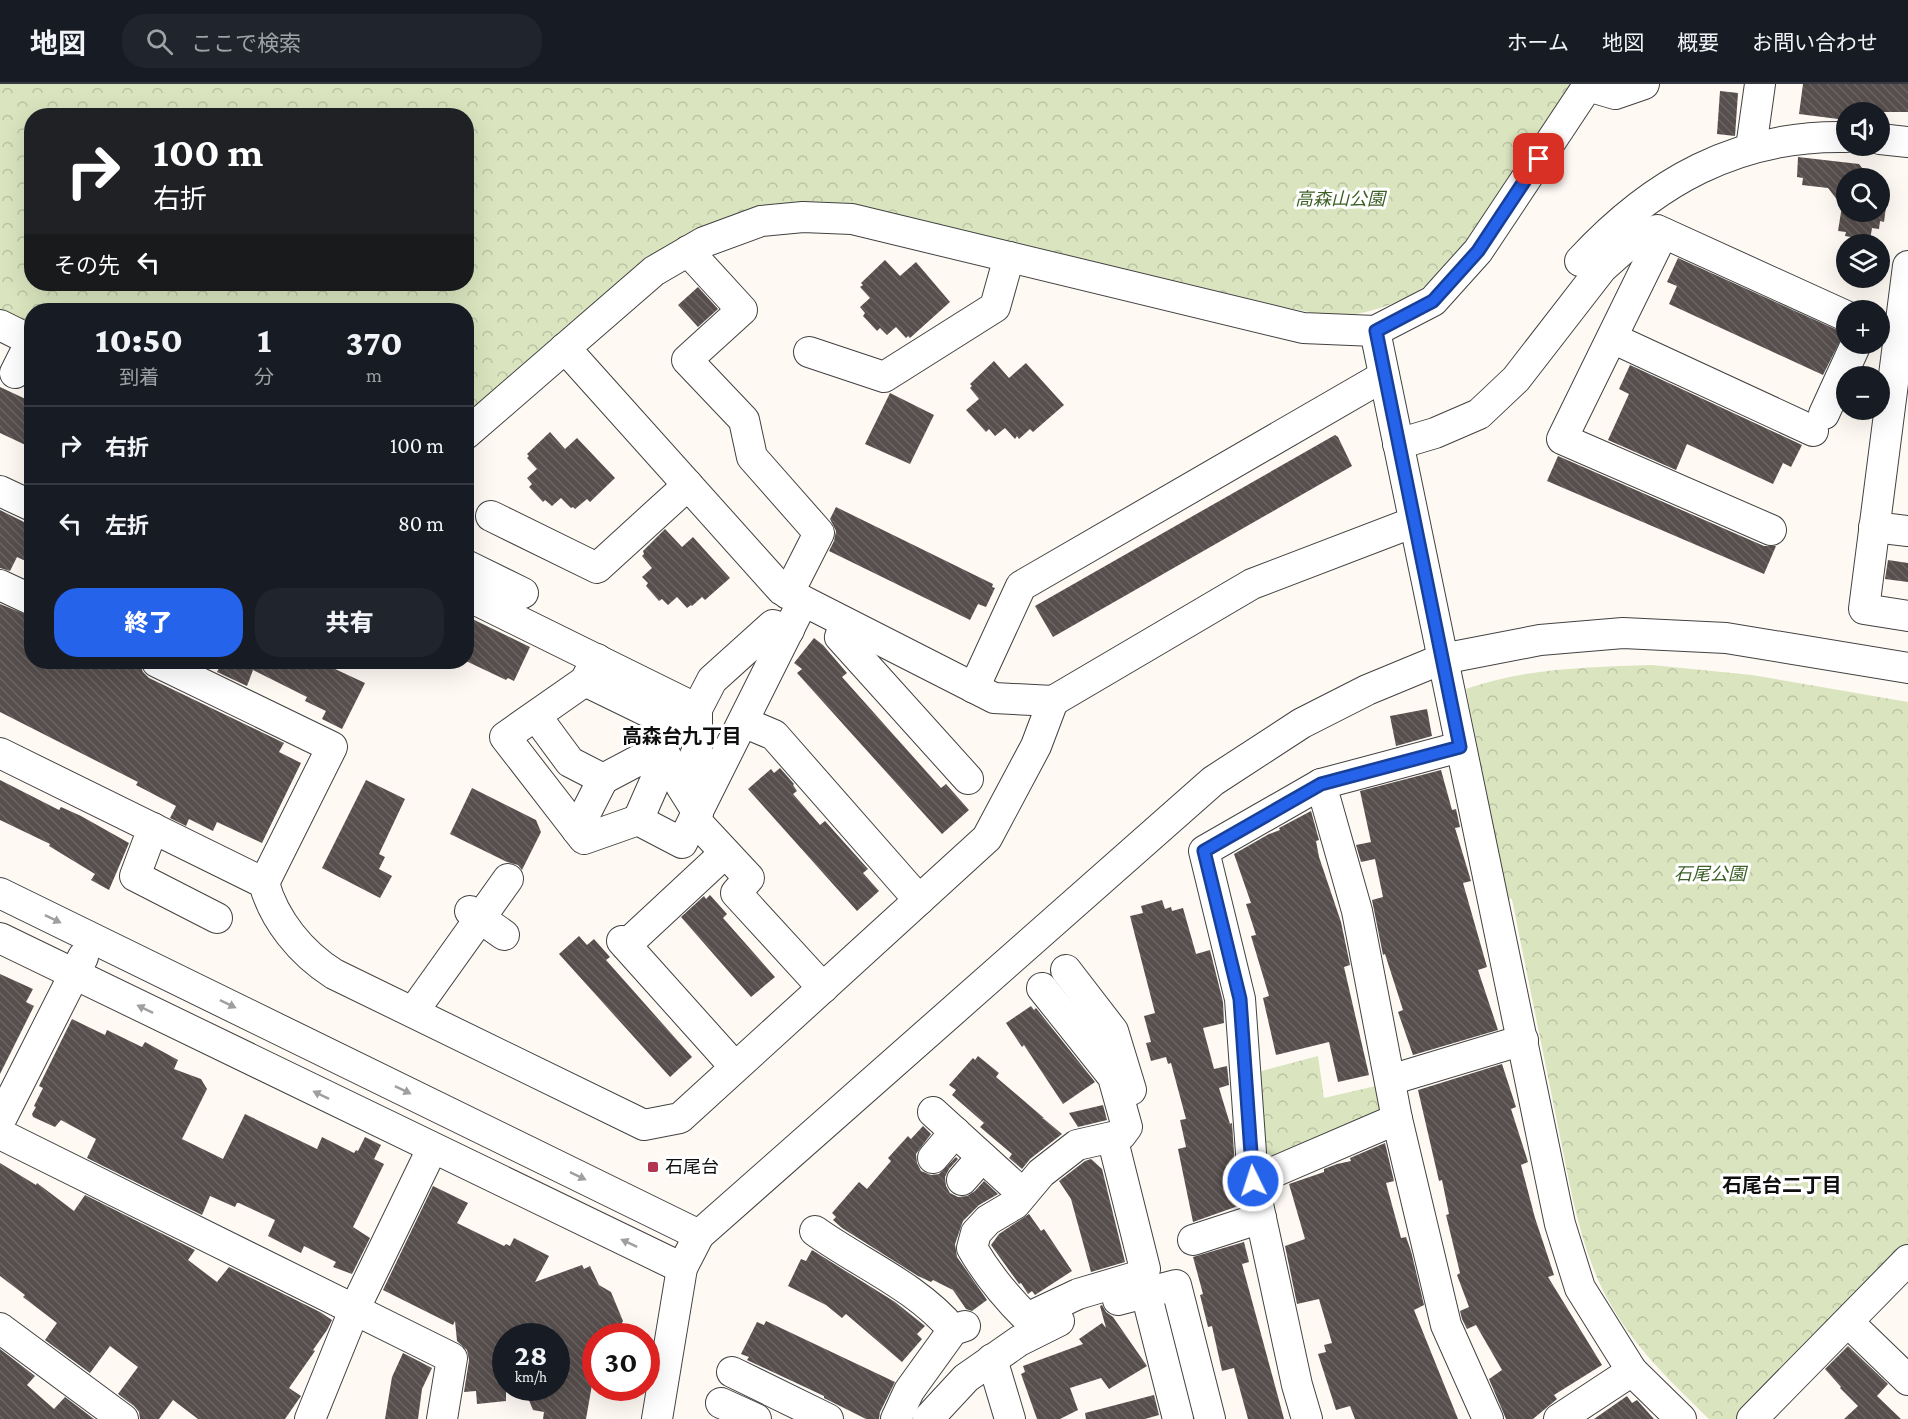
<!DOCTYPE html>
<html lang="ja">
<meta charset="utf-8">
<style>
body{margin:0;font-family:"Crimson Pro","Noto Sans JP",serif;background:#20242c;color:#f1f3f6;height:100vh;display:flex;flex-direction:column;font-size:22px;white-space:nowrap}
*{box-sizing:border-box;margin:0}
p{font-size:20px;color:#9ea1a6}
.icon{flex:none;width:33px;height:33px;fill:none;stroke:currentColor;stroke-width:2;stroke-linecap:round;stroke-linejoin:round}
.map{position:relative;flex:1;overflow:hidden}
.details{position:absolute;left:24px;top:219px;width:450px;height:366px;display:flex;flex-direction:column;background:#171b24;border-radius:24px;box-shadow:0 6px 24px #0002}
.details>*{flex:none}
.top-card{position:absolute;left:24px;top:24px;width:450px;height:183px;border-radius:24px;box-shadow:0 6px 24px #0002;background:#202124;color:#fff;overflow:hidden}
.buttons{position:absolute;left:1836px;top:18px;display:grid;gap:12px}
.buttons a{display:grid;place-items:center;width:54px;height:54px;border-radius:50%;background:#171b24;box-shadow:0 6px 24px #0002;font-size:30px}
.speed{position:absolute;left:492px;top:1239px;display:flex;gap:12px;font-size:30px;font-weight:700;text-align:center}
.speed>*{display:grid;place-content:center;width:78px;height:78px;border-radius:50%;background:#171b24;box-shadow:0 6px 24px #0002;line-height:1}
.speed small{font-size:15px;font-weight:400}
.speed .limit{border:9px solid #d22;background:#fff;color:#111}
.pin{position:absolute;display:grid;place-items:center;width:51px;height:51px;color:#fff;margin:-26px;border-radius:12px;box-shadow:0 3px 9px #0006}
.me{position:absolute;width:66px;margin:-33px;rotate:356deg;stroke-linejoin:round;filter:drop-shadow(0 0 4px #0008)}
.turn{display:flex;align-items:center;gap:21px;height:126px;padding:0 30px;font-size:27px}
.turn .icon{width:78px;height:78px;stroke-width:2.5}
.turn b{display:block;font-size:42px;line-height:51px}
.then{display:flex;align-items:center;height:57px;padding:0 30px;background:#0003;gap:12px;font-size:22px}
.eta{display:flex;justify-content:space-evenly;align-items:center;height:102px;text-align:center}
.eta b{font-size:36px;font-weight:800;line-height:42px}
.action{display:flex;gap:12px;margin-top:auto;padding:12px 30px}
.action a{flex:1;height:69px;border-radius:24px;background:#2563eb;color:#fff;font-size:24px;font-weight:800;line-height:69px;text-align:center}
.action a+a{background:#20242c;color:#f1f3f6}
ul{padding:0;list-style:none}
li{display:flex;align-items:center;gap:18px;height:78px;padding:0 30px;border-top:2px solid #363941}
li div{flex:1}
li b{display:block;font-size:22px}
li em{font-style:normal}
header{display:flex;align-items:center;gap:36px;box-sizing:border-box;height:84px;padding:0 30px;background:#171b24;border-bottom:2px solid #363941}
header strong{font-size:28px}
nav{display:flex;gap:33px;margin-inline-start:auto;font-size:21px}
.search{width:420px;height:54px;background:#20242c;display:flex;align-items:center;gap:15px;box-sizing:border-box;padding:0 21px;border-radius:24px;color:#9ea1a6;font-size:22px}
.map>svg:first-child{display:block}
</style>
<header>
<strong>地図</strong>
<div class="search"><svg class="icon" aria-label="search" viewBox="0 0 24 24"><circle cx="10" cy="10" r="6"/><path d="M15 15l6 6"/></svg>ここで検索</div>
<nav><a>ホーム</a><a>地図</a><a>概要</a><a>お問い合わせ</a></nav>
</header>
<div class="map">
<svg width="1908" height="1335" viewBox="0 0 1908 1335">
<defs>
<pattern id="park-crowns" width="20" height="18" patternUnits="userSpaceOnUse" patternTransform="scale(1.5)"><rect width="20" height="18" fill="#dae5bf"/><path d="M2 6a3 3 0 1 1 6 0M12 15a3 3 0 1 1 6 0" fill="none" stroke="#bac3a3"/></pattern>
<pattern id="building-back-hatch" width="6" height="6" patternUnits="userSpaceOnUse" patternTransform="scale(1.5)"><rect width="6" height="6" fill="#574f4d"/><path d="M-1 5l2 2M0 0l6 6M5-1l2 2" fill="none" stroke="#6a6462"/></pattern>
</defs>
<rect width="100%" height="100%" fill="#fef9f3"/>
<!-- park -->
<g fill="url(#park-crowns)" fill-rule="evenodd">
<path d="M0,0H1572C1550,33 1528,67 1507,100C1466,164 1437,215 1356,230C1332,235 1307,227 1283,223L854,120H797L717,138L674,158L646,176L467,332L466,226H32L31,241L0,226ZM32,32H466V200H32Z"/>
<path d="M1652,581L1752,591L1908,618V1160L1737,1335H1709C1670,1297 1633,1262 1607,1214C1579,1162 1570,1100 1558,1043C1543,967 1527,891 1512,815L1507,814L1466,605C1525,584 1590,583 1652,581Z"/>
<polygon points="1318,972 1324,1014 1380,1001 1386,1033 1265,1083 1258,988"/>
</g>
<!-- building -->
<g fill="url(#building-back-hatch)">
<polygon points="1803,0 1908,0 1908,28 1846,28 1846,36 1799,30"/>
<polygon points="1720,7 1738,9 1735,52 1717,50"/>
<polygon points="1798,73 1859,80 1870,94 1846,94 1846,128 1880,128 1880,106 1887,115 1884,138 1880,137 1879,145 1872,144 1870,156 1845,152 1846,148 1838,147 1842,122 1828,104 1802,101 1803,94 1797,93"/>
<polygon points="1678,174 1844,249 1823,291 1669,220 1677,202 1667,198"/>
<polygon points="885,176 900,192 916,178 950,218 910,254 908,252 906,254 896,243 887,251 880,244 877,247 863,232 865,229 860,223 870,214 860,203 863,201 861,199"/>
<polygon points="698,203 718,225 698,243 678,221"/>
<polygon points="994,277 1009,294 1026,279 1064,321 1033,348 1030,345 1019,355 1017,352 1015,355 1005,344 995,352 989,345 986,348 966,326 979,315 970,304 972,302 970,300"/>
<polygon points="1630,281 1802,361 1791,383 1783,379 1773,400 1687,360 1676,386 1608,356 1629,310 1619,305"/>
<polygon points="0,303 32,318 32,364 0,349"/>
<polygon points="890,309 934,331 910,380 865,360"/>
<polygon points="550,348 565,365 577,354 615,394 590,418 587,415 575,425 573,423 571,424 561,414 552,422 545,416 543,418 529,403 532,400 527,394 537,385 527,374 529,372 527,370"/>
<polygon points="1335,351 1338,353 1352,382 1053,553 1035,522"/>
<polygon points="1558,372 1764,462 1776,462 1764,490 1547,397"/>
<polygon points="836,423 993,500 992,503 995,504 986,523 978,520 970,536 829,467 834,457 836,447 830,435"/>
<polygon points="0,426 32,442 32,480 17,473 10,487 0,484"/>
<polygon points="665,445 682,463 693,453 730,494 705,516 702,513 692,522 691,521 687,524 677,513 668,521 662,515 659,517 646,502 648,499 642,493 652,484 642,472 644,470 643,467"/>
<polygon points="1888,476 1908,479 1908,498 1885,495"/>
<polygon points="0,520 32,533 32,578 129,578 141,583 143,588 149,594 284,659 279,668 301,679 262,759 217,738 213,747 189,735 186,742 170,734 176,722 136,701 138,698 0,628"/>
<polygon points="466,532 530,563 514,597 508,594 506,596 466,577"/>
<polygon points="814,554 823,561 847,589 842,593 941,704 946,700 969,726 942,750 797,589 802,585 794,579"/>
<polygon points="222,578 320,578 365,599 342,645 322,635 326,627 305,617 307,613 253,586 247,602 217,588"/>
<polygon points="1427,625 1432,652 1396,662 1390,632"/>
<polygon points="780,684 794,700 793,701 797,707 793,710 820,741 825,737 868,785 863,789 879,807 857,827 748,705 771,685 774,689"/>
<polygon points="1441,686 1452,726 1456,725 1460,743 1455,744 1471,797 1463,799 1487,883 1478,886 1498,946 1413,971 1398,928 1403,926 1385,870 1383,871 1372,816 1383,813 1375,775 1361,778 1356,761 1371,758 1360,707"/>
<polygon points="0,696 59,726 61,723 81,732 129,759 109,806 91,796 95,790 49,762 50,760 0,736"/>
<polygon points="366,696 405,715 379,770 385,773 379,785 392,792 380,814 322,784"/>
<polygon points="472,704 536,736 541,748 522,786 518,781 507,778 450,750"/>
<polygon points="1311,727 1319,756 1316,757 1319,773 1341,838 1350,881 1344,883 1369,991 1338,998 1329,958 1276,971 1263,914 1269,912 1251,852 1256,851 1246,820 1251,819 1234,770 1269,750 1280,746 1279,744"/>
<polygon points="710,811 727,830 723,834 775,893 751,913 681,833 704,812 706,815"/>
<polygon points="1162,816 1165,825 1171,823 1172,827 1183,824 1196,870 1210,866 1223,918 1224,939 1203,944 1214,985 1227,982 1229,1001 1219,1004 1230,1040 1232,1039 1236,1098 1241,1121 1193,1138 1178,1065 1186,1063 1180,1036 1186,1035 1171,979 1168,980 1166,973 1151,977 1146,959 1151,958 1144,932 1155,929 1130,832 1143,829 1141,822"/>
<polygon points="579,852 587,861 594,855 610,873 606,876 692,973 670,993 559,870"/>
<polygon points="0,890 33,905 26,918 34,922 0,990"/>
<polygon points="1031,922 1034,926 1036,924 1095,998 1063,1020 1024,961 1022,963 1006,939"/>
<polygon points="72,935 105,951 107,946 142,963 145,958 178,976 174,985 201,995 207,1005 182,1055 223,1075 245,1030 317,1065 322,1053 354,1069 356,1066 358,1067 365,1053 381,1061 374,1075 384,1080 353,1143 370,1154 352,1190 333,1183 336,1178 304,1162 301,1169 268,1152 275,1136 239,1119 237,1119 235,1123 210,1112 202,1131 87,1074 96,1055 61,1036 55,1043 33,1033 32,1030 36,1023 34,1022 43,1004 39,1002"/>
<polygon points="978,972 999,989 996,993 1044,1034 1042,1035 1044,1035 1062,1050 1030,1075 1022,1085 1009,1074 1012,1070 980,1043 984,1039 952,1011 956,1006 949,1001 973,974 975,976"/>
<polygon points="1502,980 1516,1023 1511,1025 1528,1078 1521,1081 1535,1134 1554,1191 1548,1193 1602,1281 1554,1311 1557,1315 1533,1335 1506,1335 1489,1295 1502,1286 1476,1241 1467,1245 1462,1235 1460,1227 1469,1223 1457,1191 1460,1189 1446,1131 1449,1130 1442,1096 1439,1097 1418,1006"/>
<polygon points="1103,1021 1107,1036 1078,1043 1069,1029"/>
<polygon points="923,1042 931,1050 916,1070 917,1079 921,1087 931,1091 939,1090 956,1073 958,1075 949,1085 945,1093 946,1102 950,1109 958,1113 967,1112 975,1107 984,1097 998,1110 979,1121 963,1137 955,1160 957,1173 987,1216 972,1227 966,1225 953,1206 933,1196 931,1198 918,1192 842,1144 833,1136 836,1133 832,1129 859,1098 867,1105 891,1077 888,1074 908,1052 911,1055"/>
<polygon points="1385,1059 1394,1097 1386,1099 1401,1154 1406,1153 1411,1167 1424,1221 1414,1226 1458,1335 1355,1335 1350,1322 1336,1326 1318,1270 1326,1268 1324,1261 1332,1259 1319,1215 1297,1220 1285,1162 1305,1155 1289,1100 1324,1088 1324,1085 1337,1080 1351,1077 1350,1074"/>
<polygon points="1091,1075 1102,1085 1125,1178 1091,1188 1071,1115 1059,1097 1085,1077"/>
<polygon points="0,1079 36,1101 37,1099 74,1127 85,1111 195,1166 188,1176 217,1198 229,1183 320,1228 332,1236 327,1246 313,1266 315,1267 289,1304 301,1312 285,1335 198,1335 173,1316 159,1335 140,1335 139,1328 134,1322 118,1310 138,1283 110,1262 90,1289 45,1256 57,1239 23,1213 25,1211 0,1192"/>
<polygon points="433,1102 468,1119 457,1139 504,1162 506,1160 510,1162 514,1154 549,1172 535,1198 582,1181 584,1185 590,1182 599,1201 611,1208 623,1237 615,1252 596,1252 596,1278 586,1335 543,1335 544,1328 533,1326 524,1304 556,1304 556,1252 506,1252 506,1317 477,1320 476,1307 464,1308 469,1276 467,1266 457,1257 455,1237 453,1241 383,1206"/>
<polygon points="1029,1130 1041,1147 1044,1145 1072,1187 1035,1211 1032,1207 1028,1210 1021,1199 1019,1200 991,1161 999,1150"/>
<polygon points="1244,1158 1249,1178 1242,1180 1284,1335 1248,1335 1234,1284 1222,1287 1212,1242 1208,1243 1200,1211 1203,1210 1193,1173"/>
<polygon points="812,1166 895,1218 925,1242 917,1250 922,1255 902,1278 846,1230 842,1234 826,1221 788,1202 801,1175 806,1177"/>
<polygon points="1102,1221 1106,1228 1113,1233 1147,1282 1109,1305 1101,1294 1070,1304 1078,1326 1060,1335 1037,1335 1021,1290 1025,1288 1023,1282 1083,1260 1079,1255 1102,1239 1106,1244 1100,1222"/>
<polygon points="766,1237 895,1298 880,1328 879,1335 866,1335 824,1314 824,1312 747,1276 749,1273 741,1270 757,1238 764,1241"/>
<polygon points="1848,1262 1888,1300 1877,1312 1901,1335 1844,1335 1858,1322 1840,1304 1841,1303 1825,1285"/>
<polygon points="0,1265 35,1292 27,1301 54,1325 65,1313 94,1335 0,1335"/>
<polygon points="403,1269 432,1284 422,1305 418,1335 385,1335 392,1293"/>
<polygon points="1154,1311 1159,1331 1145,1335 1086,1335 1085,1329"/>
<polygon points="1627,1312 1632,1319 1637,1316 1654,1335 1594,1335"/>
</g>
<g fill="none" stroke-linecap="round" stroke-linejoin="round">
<!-- minor casing -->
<g stroke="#424242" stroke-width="32">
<g id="minor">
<polyline points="1588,2 1615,10 1644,0"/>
<polyline points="1880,55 1908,58"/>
<polyline points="1751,64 1760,0"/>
<polyline points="1663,149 1562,355 1771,446"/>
<polyline points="688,167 742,226 687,276 744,336 752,373 819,449 788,510"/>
<path d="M1580,177C1653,98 1737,51 1846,53"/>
<polyline points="1908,182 1864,525 1908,532"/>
<polyline points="0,241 32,257"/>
<polyline points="1375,247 1560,1140 1580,1204 1632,1287 1681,1335"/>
<polyline points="1612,254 1813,347"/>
<polyline points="565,264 782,506 994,614 1053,617 1252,500 1414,438"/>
<polyline points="809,268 884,293 995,223 1009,173"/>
<polyline points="15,289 31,257"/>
<polyline points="1824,330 1856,260"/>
<polyline points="466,350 654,187 704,158 761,137 803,133 852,135 1303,244 1375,247 1433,217 1478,167 1589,0"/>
<polyline points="1398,360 1435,349 1479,330 1516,295 1602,184 1638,152 1657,146 1846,232"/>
<polyline points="0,407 32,422"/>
<polyline points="491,432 597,484 688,401"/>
<polyline points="1874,443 1908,447"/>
<polyline points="466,481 523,509"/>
<polyline points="0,501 32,516"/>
<polyline points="466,511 697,625"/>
<polyline points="845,539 840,553 968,695"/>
<polyline points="597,575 585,597 505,653 584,755 638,736 682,759 803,517"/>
<polyline points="157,578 332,663 264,799"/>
<polyline points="585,597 698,652"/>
<polyline points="974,604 1021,502 1384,292"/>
<polyline points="536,632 570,678 603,695 656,667 666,672 638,736"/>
<polyline points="743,638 774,651 919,816"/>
<path d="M0,669L264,799C274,836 301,869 334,890L644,1041L680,1034L987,754L1036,662L1053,617"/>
<polyline points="1321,700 1357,827 1397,1035 1446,1241 1488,1335"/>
<polyline points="698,729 681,702 697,667 697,625 712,596 773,541 789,546"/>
<polyline points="694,735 749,794 736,809 823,904"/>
<polyline points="153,744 135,792 217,834"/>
<polyline points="577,746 603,695"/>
<polyline points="0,809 699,1151"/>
<polyline points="470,827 504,851"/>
<polyline points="0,854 682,1184"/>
<polyline points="622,857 735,983"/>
<polyline points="626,861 725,769"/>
<polyline points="1066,886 1113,947 1131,1006"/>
<path d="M1042,904L1113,993L1127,1043L1121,1051L1077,1061L1041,1089L1015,1120L988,1136L976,1149L972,1164C987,1190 1005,1212 1027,1234L1078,1210L1142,1191L1145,1185L1112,1053"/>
<polyline points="413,928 508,795"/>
<polyline points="1390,996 1523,956"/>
<polyline points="933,1028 1023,1110"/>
<polyline points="0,1037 83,873"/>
<polyline points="0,1050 452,1274 442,1335"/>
<polyline points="933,1074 955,1048"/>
<polyline points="962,1096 982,1073"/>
<polyline points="1253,1097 1397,1035"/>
<path d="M815,1147C861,1180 916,1202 953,1246"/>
<polyline points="1193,1156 1261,1134"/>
<polyline points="1146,1209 1178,1335"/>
<polyline points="1118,1216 1176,1201 1210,1335"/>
<polyline points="1848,1238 1908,1296"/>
<polyline points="0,1244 123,1335"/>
<polyline points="992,1275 1010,1335"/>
<polyline points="732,1288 828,1335"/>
<polyline points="721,1319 756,1335"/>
<polyline points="310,1335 355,1224 432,1065"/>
<polyline points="657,1335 682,1184 699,1151 1213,697 1302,639 1367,606 1442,575 1540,556 1623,549 1726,554 1908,584"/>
<polyline points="896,1335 909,1307 953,1246 965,1242"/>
<polyline points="928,1335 966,1294 1019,1257 1059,1237"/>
<polyline points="1307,1335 1297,1301 1253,1097 1240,915 1204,767 1321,700 1460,663"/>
<polyline points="1559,1335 1632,1287"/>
<polyline points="1752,1335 1908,1176"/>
</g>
</g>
<!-- minor -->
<use href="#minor" stroke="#fff" stroke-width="30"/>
</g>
<!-- one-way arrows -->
<defs><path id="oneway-solid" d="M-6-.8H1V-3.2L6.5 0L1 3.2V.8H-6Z" transform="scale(1.5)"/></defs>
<g fill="#9f9f9f">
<use href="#oneway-solid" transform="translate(53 835) rotate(26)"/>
<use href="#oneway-solid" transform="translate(228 920) rotate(26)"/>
<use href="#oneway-solid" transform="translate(145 925) rotate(-154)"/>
<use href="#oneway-solid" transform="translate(403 1006) rotate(26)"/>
<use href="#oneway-solid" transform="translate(321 1011) rotate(-154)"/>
<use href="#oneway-solid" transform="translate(578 1092) rotate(26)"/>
<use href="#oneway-solid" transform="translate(629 1159) rotate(-155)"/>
</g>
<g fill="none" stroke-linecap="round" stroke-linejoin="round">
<!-- route casing -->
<g stroke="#184099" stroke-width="15">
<polyline id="route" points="1253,1097 1240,915 1204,767 1321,700 1460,663 1376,247 1433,217 1478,167 1539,75"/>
</g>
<!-- route -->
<use href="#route" stroke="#2563eb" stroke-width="10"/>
</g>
<!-- markers -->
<rect fill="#b03652" stroke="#fff" stroke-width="2" x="647" y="1077" width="12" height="12" rx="3"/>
<g text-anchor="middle" stroke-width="6" stroke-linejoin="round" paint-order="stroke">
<!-- park labels -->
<g font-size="18" font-style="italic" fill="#3d6026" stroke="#fff">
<text x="1340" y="121">高森山公園</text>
<text x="1710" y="796">石尾公園</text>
</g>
<!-- poi labels -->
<g font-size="18" fill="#0f0f0f" stroke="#fff" text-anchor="start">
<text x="665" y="1089">石尾台</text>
</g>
<!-- neighbourhood labels -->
<g font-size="20" font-weight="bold" fill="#0f0f0f" stroke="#fff">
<text x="682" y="659">高森台九丁目</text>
<text x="1782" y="1108">石尾台二丁目</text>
</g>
</g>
</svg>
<div class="buttons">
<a><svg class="icon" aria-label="sound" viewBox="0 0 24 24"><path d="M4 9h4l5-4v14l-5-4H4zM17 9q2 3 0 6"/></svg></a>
<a><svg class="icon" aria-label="search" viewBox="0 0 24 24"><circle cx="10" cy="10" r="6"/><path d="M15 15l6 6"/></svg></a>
<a><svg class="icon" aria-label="layers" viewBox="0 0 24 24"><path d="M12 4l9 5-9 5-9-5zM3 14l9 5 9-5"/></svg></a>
<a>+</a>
<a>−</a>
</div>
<div class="speed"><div>28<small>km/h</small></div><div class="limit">30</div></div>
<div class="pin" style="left:1539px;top:75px;background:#d93025"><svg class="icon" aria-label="arrive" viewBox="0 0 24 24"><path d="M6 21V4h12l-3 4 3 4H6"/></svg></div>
<svg class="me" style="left:1253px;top:1097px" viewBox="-20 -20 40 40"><circle r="17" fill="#2563eb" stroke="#fff" stroke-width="3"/><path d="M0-11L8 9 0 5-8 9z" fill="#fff"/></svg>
<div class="top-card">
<div class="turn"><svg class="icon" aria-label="right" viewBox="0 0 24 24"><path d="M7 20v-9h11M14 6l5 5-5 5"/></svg><div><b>100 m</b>右折</div></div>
<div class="then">その先<svg class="icon" aria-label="left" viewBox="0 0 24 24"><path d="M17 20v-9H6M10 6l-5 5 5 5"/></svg></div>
</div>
<section class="details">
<div class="eta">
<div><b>10:50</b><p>到着</p></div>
<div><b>1</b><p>分</p></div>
<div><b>370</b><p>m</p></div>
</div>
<ul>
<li><svg class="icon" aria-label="right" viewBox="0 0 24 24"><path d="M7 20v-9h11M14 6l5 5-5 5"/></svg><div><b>右折</b></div><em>100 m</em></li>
<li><svg class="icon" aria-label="left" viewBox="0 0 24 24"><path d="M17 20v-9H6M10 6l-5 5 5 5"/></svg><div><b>左折</b></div><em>80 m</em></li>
</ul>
<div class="action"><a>終了</a><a>共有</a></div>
</section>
</div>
